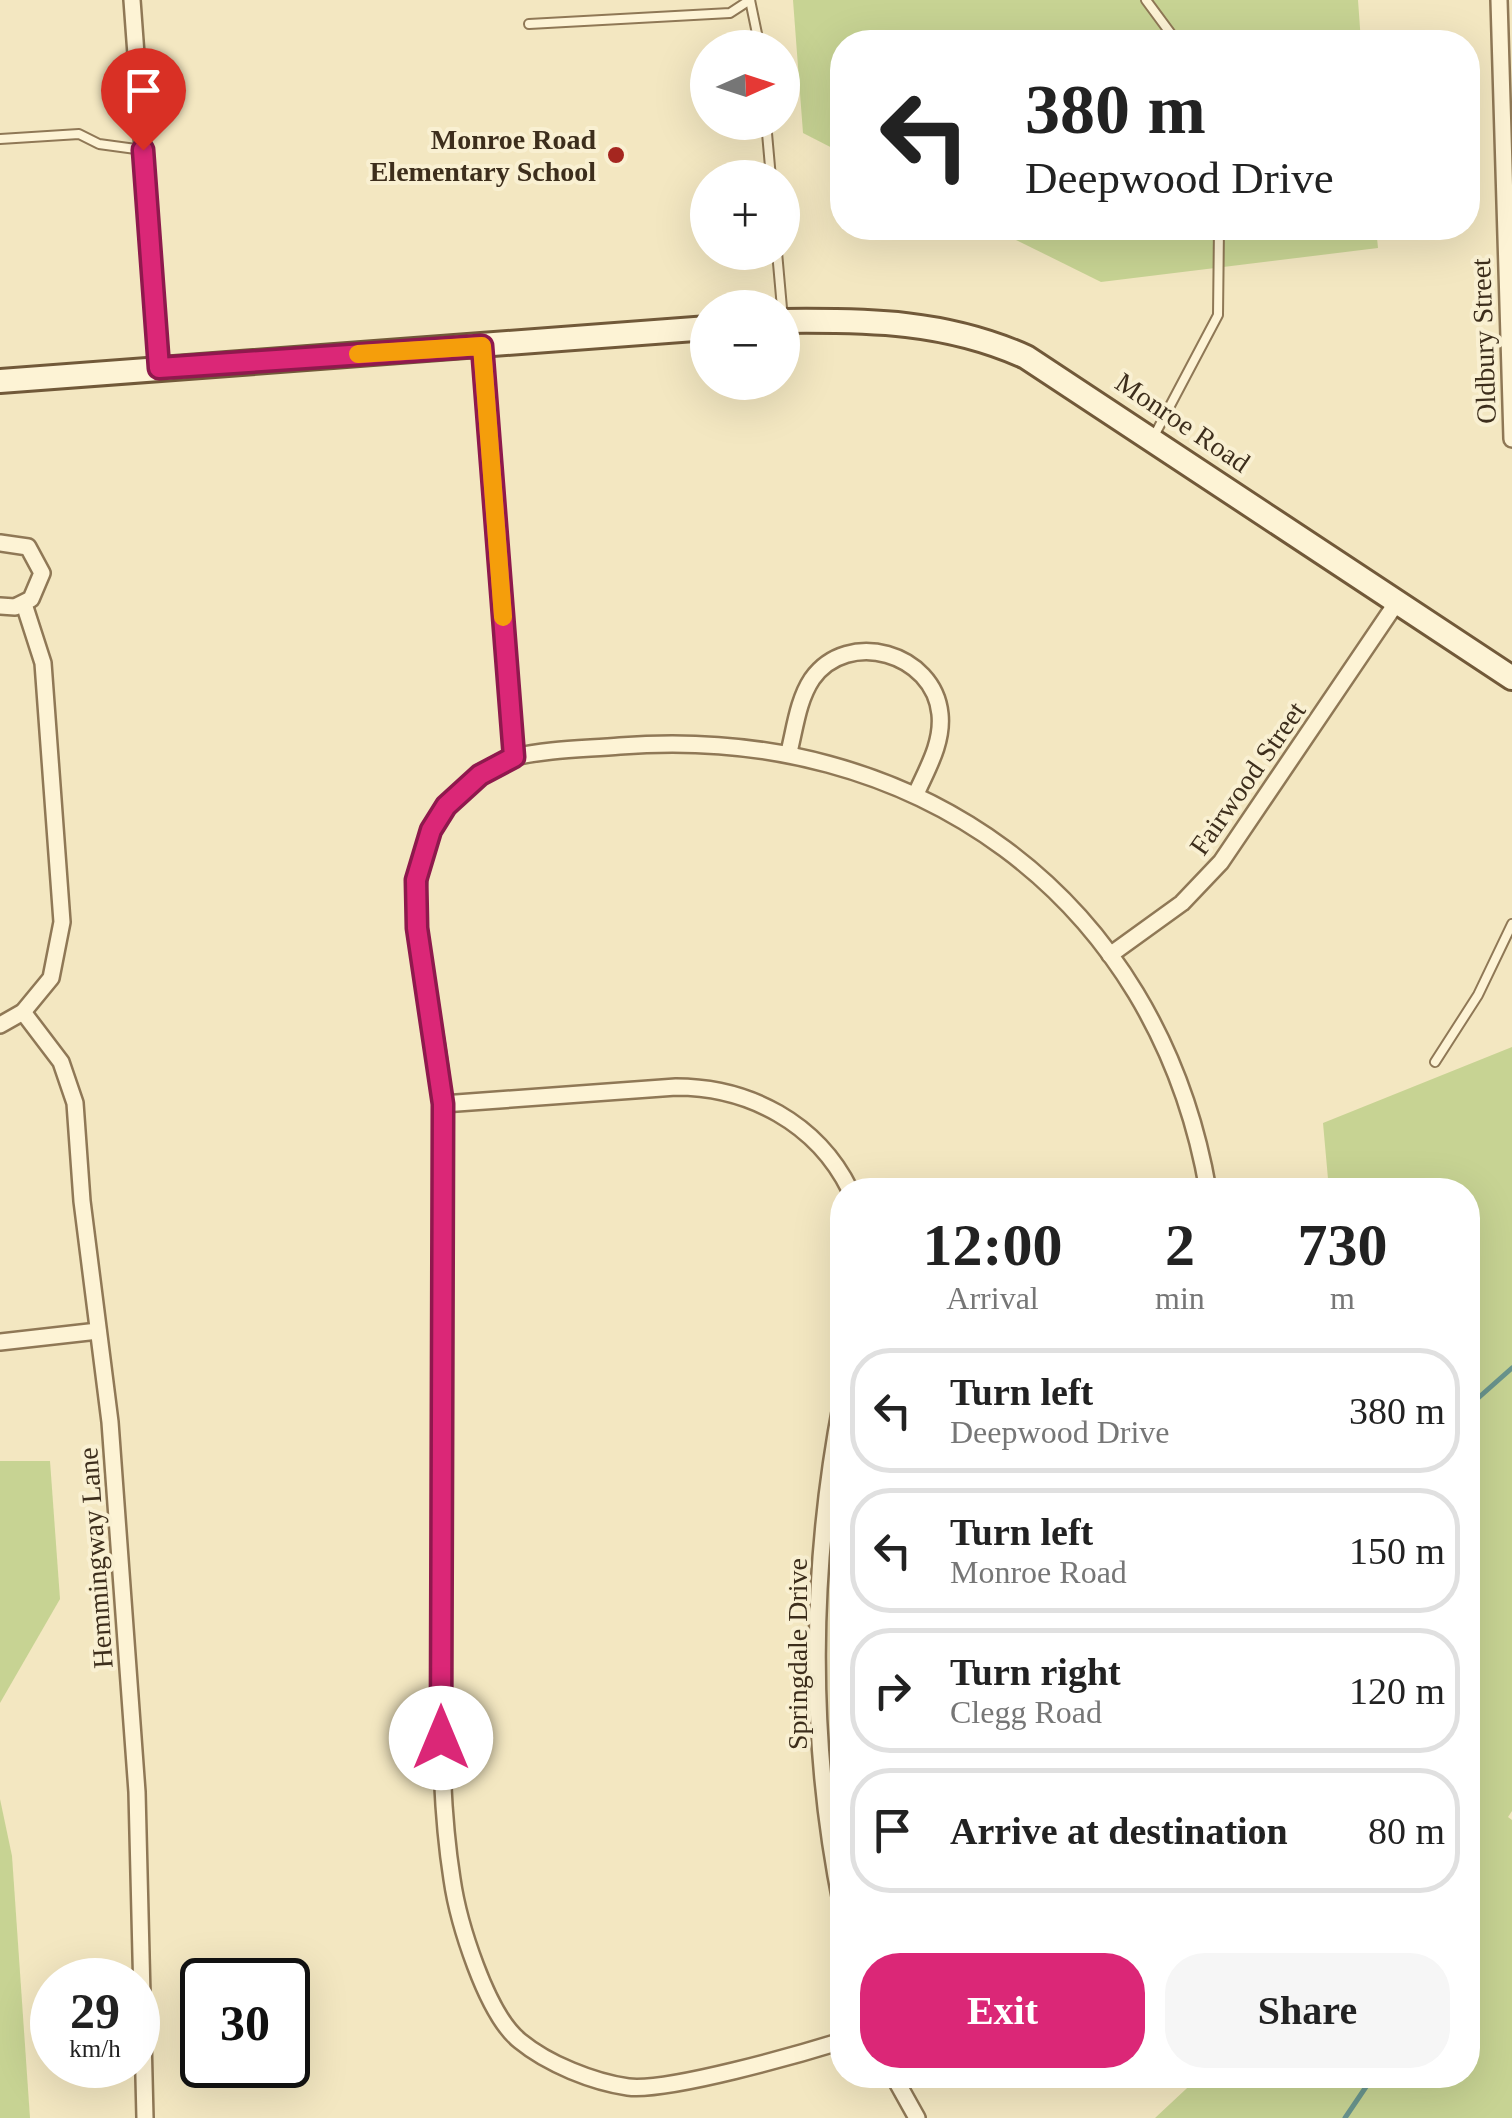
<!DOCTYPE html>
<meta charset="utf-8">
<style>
body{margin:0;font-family:"Times New Roman",serif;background:#f6f6f6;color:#222;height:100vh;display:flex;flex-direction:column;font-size:38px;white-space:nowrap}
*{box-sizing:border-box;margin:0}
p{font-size:32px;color:#767676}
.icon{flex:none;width:55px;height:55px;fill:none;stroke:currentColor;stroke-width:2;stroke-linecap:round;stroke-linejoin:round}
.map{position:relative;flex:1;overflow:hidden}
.panel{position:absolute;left:830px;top:1178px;width:650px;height:910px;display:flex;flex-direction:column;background:#fff;border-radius:40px;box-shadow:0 10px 40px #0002}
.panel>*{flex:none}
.hud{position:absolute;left:830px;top:30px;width:650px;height:210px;border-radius:40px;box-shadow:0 10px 40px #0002;background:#fff;color:#222;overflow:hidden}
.needle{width:65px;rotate:87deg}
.buttons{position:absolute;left:690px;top:30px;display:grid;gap:20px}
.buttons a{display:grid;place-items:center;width:110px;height:110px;border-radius:50%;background:#fff;box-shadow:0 10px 40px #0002;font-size:50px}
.speed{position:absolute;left:30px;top:1958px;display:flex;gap:20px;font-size:50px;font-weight:700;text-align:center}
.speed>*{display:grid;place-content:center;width:130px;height:130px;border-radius:50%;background:#fff;box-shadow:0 10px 40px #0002;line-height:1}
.speed small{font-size:25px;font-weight:400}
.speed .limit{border:5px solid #111;border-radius:15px;background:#fff;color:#111}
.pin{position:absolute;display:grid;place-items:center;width:85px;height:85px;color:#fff;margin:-102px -42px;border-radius:50% 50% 50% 0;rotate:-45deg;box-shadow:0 0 10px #0007}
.pin .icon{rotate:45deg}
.me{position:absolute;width:110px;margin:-55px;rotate:0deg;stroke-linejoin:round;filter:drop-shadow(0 0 8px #0008)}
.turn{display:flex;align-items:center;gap:35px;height:210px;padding:0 30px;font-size:45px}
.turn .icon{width:130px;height:130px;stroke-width:2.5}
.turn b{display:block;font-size:70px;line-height:85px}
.eta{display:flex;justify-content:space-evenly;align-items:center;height:170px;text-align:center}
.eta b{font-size:60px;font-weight:800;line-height:70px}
.action{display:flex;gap:20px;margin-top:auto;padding:20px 30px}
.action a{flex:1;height:115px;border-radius:40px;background:#db2777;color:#fff;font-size:40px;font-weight:800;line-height:115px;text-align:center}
.action a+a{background:#f6f6f6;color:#222}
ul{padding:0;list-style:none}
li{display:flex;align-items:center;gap:30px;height:125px;margin:0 20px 15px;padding:0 10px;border:5px solid #e0e0e0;border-radius:40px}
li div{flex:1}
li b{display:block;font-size:38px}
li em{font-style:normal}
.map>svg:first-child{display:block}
</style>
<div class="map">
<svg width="1512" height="2118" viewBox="0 0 1512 2118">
<rect width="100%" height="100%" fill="#f3e7c1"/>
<!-- green -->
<g fill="#c7d393">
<polygon points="793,0 1358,0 1361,42 842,42 842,153 803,133"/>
<polygon points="992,228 1376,228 1378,248 1101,282"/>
<polygon points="1512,1047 1512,1811 1508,1817 1512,1820 1512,2118 1155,2118 1201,2075 1468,2075 1468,1190 1329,1190 1323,1123"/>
<polygon points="0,1461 50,1461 60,1599 0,1703"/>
<polygon points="0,1799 12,1856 30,2118 0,2118"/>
</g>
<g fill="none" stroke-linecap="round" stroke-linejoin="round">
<!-- stream -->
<g stroke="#69948d" stroke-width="5">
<polyline points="1468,1407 1512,1368"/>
<polyline points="1345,2118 1374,2075"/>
</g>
<!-- lane casing -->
<g stroke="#8f7856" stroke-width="12">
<g id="lane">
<polyline points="750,0 760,48"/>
<polyline points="1146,0 1177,42"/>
<polyline points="529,24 730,13 750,0"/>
<polyline points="766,122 771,178"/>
<polyline points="0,139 79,134 99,144 143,150"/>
<polyline points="777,252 782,308"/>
<polyline points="1153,438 1218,315 1219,228"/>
<polyline points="1435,1062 1478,995 1512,924"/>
</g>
</g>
<!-- street casing -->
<g stroke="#8f7856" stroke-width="20">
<g id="street">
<polyline points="132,0 159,368"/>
<polyline points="1499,0 1512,439"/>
<path d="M483,347L514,757C358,831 436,971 443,1101C445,1155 442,1209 442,1262C442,1383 441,1505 441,1626C441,1709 439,1797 452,1879C458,1921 486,2014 520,2041C548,2064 593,2082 628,2087C668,2092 800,2054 842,2041"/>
<polyline points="0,543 28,547 42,573 31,599 15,607 0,606"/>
<path d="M789,752C795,728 798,700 812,679C848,628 934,653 940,714C943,743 927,769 916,794"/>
<path d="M514,757C548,749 585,749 620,746C913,723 1157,895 1208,1190"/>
<polyline points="1110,955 1182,903 1221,862 1397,602"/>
<polyline points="23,1012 61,1062 75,1103 82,1201 110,1422 137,1792 145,2118"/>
<polyline points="0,1025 23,1012 51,978 62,922 43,663 24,604"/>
<path d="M443,1104L676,1087C749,1087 817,1123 850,1190"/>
<polyline points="0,1342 98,1331"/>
<path d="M842,1401C810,1567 808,1741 842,1907"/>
<polyline points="893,2075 917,2118"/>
</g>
</g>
<!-- secondary casing -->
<g stroke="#715939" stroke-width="28">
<g id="secondary">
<path d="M782,321C869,320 946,321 1026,357L1512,678"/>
<polyline points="0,381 708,328"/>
</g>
</g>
<!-- lane -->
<use href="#lane" stroke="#fdf3d5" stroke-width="8"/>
<!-- street -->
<use href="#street" stroke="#fdf3d5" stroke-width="15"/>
<!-- secondary -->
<use href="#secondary" stroke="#fdf3d5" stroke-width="22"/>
</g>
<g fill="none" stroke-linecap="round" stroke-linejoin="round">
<!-- route casing -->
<g stroke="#8e194d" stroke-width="25">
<polyline id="route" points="143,150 159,368 482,346 514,757 480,775 446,806 431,830 416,880 417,928 443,1104 441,1738"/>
</g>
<!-- route -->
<use href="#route" stroke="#db2777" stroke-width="18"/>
<!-- slow -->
<polyline stroke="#f59e0b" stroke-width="18" points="358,354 482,346 503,617"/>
</g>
<!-- markers -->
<circle fill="#a5261f" stroke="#f9f0d2" stroke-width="4" cx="616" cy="155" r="10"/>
<g text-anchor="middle" stroke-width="8" stroke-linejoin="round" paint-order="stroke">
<!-- poi labels -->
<g font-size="28" font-weight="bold" fill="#3d2e1c" stroke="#f9f0d2" text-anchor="end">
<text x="596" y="149">Monroe Road<tspan x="596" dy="32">Elementary School</tspan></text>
</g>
<!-- street labels -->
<g font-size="28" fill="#3d2e1c" stroke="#f9f0d2">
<text transform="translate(1483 341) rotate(-92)" y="10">Oldbury Street</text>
<text transform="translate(1183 422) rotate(34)" y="10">Monroe Road</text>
<text transform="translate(1247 778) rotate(-55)" y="10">Fairwood Street</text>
<text transform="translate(95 1558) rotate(-94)" y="10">Hemmingway Lane</text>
<text transform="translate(797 1654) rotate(-90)" y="10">Springdale Drive</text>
</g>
</g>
</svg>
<div class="buttons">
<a><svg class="needle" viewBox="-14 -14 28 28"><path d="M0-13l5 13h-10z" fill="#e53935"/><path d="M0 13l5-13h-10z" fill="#767676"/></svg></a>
<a>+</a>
<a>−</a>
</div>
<div class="speed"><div>29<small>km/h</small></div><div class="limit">30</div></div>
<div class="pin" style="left:143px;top:150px;background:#d93025"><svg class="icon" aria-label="arrive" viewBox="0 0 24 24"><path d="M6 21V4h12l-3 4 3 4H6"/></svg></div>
<svg class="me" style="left:441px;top:1738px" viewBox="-20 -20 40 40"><circle r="19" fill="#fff"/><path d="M0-13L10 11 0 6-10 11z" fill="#db2777"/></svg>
<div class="hud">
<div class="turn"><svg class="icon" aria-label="left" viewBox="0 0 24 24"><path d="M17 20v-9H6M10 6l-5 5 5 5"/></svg><div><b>380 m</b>Deepwood Drive</div></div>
</div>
<section class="panel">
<div class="eta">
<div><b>12:00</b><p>Arrival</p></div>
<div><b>2</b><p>min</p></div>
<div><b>730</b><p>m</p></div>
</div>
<ul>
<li><svg class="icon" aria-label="left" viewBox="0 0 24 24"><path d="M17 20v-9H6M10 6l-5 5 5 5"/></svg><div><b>Turn left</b><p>Deepwood Drive</p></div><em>380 m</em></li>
<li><svg class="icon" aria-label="left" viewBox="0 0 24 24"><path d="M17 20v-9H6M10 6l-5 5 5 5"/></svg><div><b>Turn left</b><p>Monroe Road</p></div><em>150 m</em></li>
<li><svg class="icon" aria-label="right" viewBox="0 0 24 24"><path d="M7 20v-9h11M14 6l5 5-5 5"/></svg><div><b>Turn right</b><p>Clegg Road</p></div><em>120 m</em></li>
<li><svg class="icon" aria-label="arrive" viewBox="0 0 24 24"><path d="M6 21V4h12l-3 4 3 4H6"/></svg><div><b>Arrive at destination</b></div><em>80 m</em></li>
</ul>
<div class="action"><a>Exit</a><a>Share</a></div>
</section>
</div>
